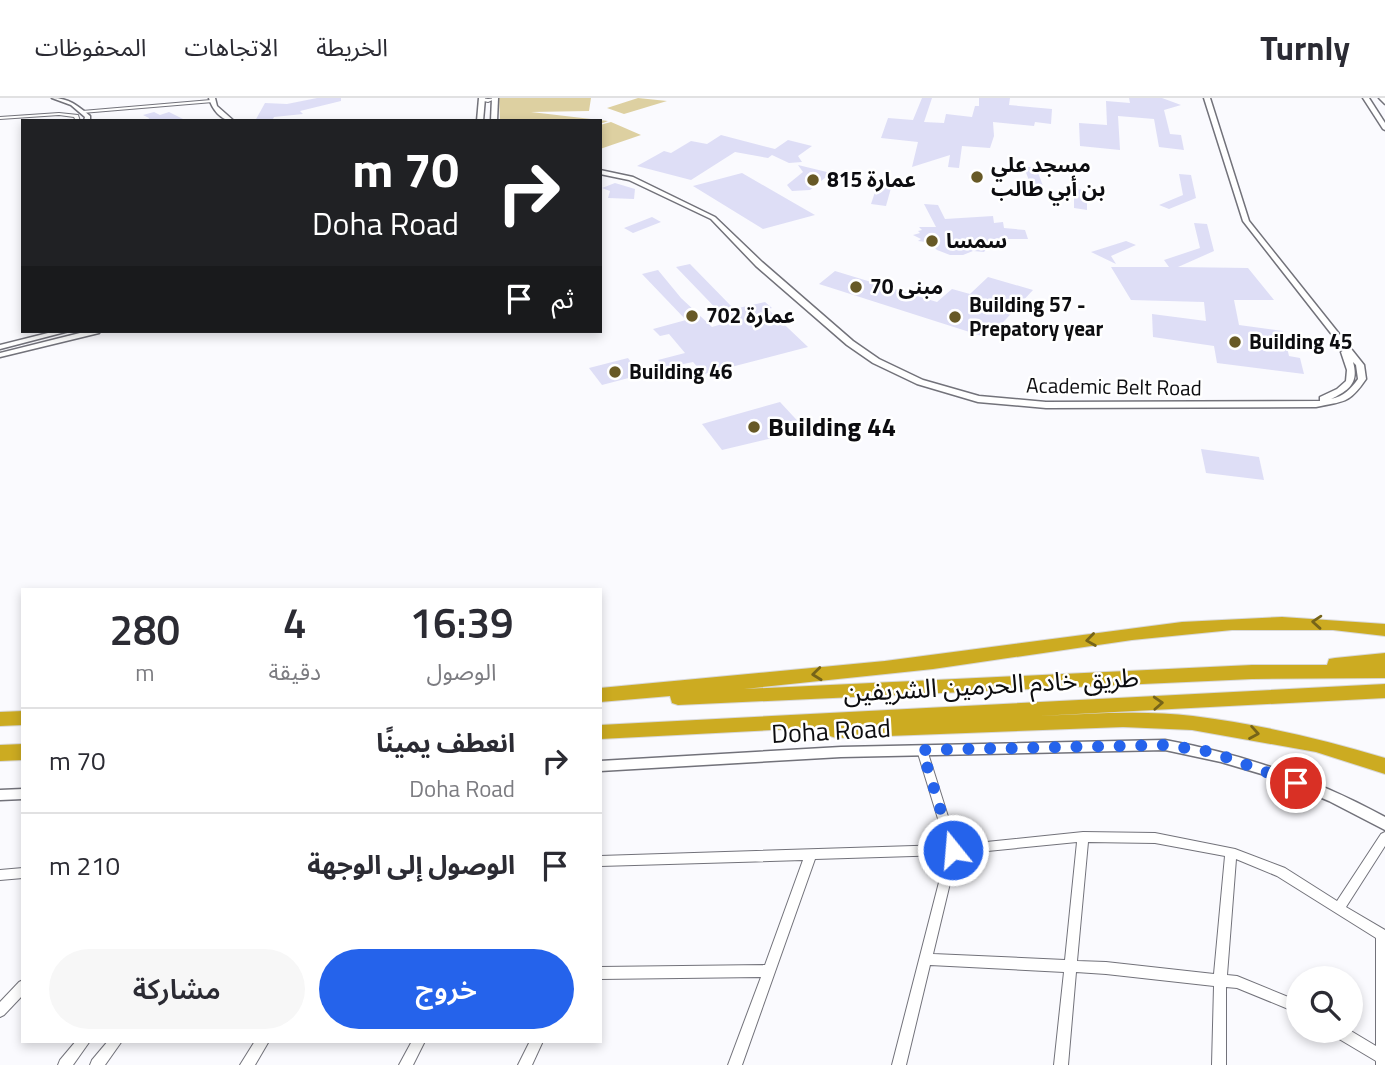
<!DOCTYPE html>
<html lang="ar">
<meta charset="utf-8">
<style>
body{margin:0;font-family:"Titillium Web","Noto Sans Arabic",sans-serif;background:#f7f7f7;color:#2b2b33;direction:rtl;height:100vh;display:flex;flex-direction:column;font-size:26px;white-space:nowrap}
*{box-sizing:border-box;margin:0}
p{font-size:23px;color:#7c7c81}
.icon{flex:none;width:38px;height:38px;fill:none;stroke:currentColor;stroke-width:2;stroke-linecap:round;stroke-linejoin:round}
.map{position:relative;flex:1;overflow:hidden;direction:ltr}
.details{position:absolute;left:21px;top:490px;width:581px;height:455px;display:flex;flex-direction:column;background:#fff;border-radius:0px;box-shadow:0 4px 10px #0003;direction:rtl}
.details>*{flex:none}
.top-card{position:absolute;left:21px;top:21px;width:581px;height:214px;border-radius:0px;box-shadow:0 4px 10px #0003;direction:rtl;background:#202124;color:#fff;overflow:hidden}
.fabs{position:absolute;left:1286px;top:868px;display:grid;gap:14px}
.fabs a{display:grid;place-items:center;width:77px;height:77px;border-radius:50%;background:#fff;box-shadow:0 4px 10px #0003;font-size:35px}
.pin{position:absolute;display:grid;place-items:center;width:60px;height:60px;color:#fff;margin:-30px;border:4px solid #fff;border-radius:50%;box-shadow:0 2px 7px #0007}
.me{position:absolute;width:77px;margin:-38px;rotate:343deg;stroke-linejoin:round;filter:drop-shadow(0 0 5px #0008)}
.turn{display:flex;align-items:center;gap:24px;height:147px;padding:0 28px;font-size:32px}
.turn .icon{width:91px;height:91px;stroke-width:2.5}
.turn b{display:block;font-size:49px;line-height:60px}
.then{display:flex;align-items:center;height:66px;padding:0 28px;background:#0003;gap:14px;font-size:26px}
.eta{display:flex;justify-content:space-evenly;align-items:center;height:119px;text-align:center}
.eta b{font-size:42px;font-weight:600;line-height:49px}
.primary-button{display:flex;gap:14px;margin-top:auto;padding:14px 28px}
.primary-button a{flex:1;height:80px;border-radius:42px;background:#2563eb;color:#fff;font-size:28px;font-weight:600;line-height:80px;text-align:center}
.primary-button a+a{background:#f7f7f7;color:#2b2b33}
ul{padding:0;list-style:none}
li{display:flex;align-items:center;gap:21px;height:105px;padding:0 28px;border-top:2px solid #e1e1e2}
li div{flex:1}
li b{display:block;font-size:26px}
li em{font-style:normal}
header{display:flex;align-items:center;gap:42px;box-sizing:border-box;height:98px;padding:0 35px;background:#fff;border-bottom:2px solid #e1e1e2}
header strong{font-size:33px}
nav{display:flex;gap:38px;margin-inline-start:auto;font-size:24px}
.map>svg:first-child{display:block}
</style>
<header>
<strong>Turnly</strong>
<nav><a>الخريطة</a><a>الاتجاهات</a><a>المحفوظات</a></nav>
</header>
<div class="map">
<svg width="1385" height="967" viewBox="0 0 1385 967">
<rect width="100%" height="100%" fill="#fafafe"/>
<!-- green -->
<g fill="#ddd0a1">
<polygon points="499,0 591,0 589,13 531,14 608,23 600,26 600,23 500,23"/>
<polygon points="638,0 667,3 624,16 607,10"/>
<polygon points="611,24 641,37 600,51 600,27"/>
</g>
<!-- building -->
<g fill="#dedef6">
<polygon points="317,0 341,0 341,3 300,13 303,16 274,19 272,23 255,23 265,5 287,6"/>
<polygon points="922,0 932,0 924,24 944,25 946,16 972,19 975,8 979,8 979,0 1010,0 1009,7 1052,11 1051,26 1035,24 1034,28 993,24 994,38 990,50 962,48 959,70 948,69 950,57 912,69 918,44 881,40 888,20 913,22"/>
<polygon points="1129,0 1162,0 1181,7 1164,12 1170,36 1181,37 1184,52 1159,49 1154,21 1118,18 1120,52 1080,48 1079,25 1107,27 1106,3 1130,5"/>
<polygon points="154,14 160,17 169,14 187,23 148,23 149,20 143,17"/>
<polygon points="721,37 775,51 788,42 812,48 798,58 802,64 789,65 772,57 768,60 735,54 691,82 637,68 664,53 671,55 691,43 707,46"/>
<polygon points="798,67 831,75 810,92 792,93 787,87 803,74"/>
<polygon points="1024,69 1036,69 1043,88 1031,88"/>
<polygon points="742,75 794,105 815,117 763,131 693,88"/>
<polygon points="1179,76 1191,77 1196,100 1169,111 1159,107 1183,97"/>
<polygon points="615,85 635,91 634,101 608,100 610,93 602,90"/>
<polygon points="877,88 891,90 886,108 871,106"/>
<polygon points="1074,91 1087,92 1087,112 1074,110"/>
<polygon points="924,106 938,107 945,121 993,118 994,125 1003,124 1004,130 1025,132 1028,141 994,141 984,154 973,153 963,157 950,157 937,152 932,147 926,147 926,144 918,143 921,141 913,137 920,135 918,133 922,132 919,129 936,129"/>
<polygon points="652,119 661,124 633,135 624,130"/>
<polygon points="1194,125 1207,126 1214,153 1178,169 1248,170 1274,202 1234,202 1239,227 1283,233 1289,258 1300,260 1304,276 1217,265 1214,248 1153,239 1152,216 1206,223 1204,204 1131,202 1111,169 1169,169 1164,162 1200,150"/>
<polygon points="1126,143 1136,147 1111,158 1116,166 1091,154"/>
<polygon points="690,166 734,211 765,204 772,210 768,211 808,249 704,276 693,264 665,270 658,262 685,255 669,236 660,238 653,231 686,222 642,176 658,172 681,200 712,229 729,224 676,169"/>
<polygon points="835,173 937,204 952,191 970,196 988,179 1033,192 993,235 986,233 982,238 819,186"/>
<polygon points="628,260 640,277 602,287 589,270"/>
<polygon points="780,304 806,332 722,352 702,326"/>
<polygon points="1201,351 1259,359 1264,382 1206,375"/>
</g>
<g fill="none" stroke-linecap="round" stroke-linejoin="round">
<!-- minor casing -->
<g stroke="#72727a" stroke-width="2">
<g id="minor">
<polygon points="481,0 488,1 497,0 488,4 480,2"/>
<polygon points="211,2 213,4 82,15 80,14 82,13"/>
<polygon points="59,15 78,17 80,23 76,23 74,19 59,17 0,21 0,19"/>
<path d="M922,648L926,649L927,652L957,747L1083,734L1155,735L1235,751L1285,770L1337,803L1381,736L1385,734V748L1346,809L1385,832V967H1376V963L1334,938L1333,933H1351L1376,948V840L1277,778L1236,761L1227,877L1237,878L1298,903V915L1237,890L1226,889V967H1212L1214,888L1106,876L1076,874L1068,967H1054L1064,874L930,867L906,967H892L946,757L815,761L742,967H728L761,879L600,881V869L765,867L803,762L600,768V758L946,747L917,652L918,649ZM1077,744L1065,862L933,856L957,756ZM1088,744L1155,745L1225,758L1214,876L1106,864L1077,863Z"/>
<polygon points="23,770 23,780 0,782 0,772"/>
<polygon points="23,882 23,897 4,917 0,919 0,904 19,884"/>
<polygon points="76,943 90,943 73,967 58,967 60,962"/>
<polygon points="108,943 122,943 105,967 90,967 92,962"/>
<polygon points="255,943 269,943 255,967 240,967"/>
<polygon points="412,943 425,943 413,967 399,967"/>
<polygon points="530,943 543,943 532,967 518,967"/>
</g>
</g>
<!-- tertiary casing -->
<g stroke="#72727a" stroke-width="3">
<g id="tertiary">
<path d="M52,0C69,0 78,8 90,18V23H84L85,19L71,7Z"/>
<path d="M209,0H215L217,8L234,23C221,23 212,11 209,0Z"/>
<polygon points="479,0 485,0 483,23 477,23"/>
<polygon points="492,0 498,0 497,23 491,23"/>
<path d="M1204,0H1210L1249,123L1364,267L1366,281C1349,306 1344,303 1316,309L1046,310L978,304L917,286L873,265L847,247L756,168L711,121L629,82L600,76V72L633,79L715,119L762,164L853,243L879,261L923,282L979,298L1046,304L1320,303V299L1337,291L1346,283L1347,272L1341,254L1344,252L1243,123ZM1353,264L1356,267L1358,281C1350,292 1344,298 1331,301C1349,292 1359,285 1353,264Z"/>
<polygon points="56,233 69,233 0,251 0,247"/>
<polygon points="88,233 100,233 99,235 0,259 0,255"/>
<path d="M1165,642C1242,656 1316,681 1385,719V732L1329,703L1275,680L1221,664L1165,652L841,659L600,673V663L841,649Z"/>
<polygon points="23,691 23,701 0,702 0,692"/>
</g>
</g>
<!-- secondary casing -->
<g stroke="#72727a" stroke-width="3">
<g id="secondary">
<polygon points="1363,0 1369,0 1385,25 1385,32 1383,31"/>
<polygon points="1379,0 1385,0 1385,6"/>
</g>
</g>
<!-- motorway casing -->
<g stroke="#d8d8d9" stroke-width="2">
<g id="motorway">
<polygon points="1282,519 1385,526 1385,538 1333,532 1232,532 1132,542 933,571 744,591 1252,567 1327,567 1329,561 1335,560 1385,555 1385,580 1252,581 678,607 672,605 670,598 600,604 600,590 885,563 1182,524"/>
<path d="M1385,586V600L1038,618C1089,616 1142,612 1193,618C1258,626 1322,641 1385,660V676L1316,654L1192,632L1123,629L836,640L830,638L827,633L829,629L600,641V627Z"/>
<polygon points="23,613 23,627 0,628 0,614"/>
<polygon points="23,646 23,662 0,663 0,647"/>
</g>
</g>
<!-- minor -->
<use href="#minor" fill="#fff" fill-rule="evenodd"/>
<!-- tertiary -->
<use href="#tertiary" fill="#fff" fill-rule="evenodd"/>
<!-- secondary -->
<use href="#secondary" fill="#fff" fill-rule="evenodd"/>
<!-- motorway -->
<use href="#motorway" fill="#ccab21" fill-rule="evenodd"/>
</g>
<!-- one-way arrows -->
<defs><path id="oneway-chevron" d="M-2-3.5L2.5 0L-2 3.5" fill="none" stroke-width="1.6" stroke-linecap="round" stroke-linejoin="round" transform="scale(1.75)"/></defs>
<g stroke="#766419">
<use href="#oneway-chevron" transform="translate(1317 524) rotate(-176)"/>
<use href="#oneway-chevron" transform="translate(1091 542) rotate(172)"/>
<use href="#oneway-chevron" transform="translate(817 576) rotate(174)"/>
<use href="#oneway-chevron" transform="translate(1158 605) rotate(-3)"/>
<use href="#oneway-chevron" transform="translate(1254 635) rotate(10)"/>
</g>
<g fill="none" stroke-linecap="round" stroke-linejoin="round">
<!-- route -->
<polyline stroke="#2563eb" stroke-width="12" stroke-dasharray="0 21.6" points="953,752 922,652 1165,647 1212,654 1296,685"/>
</g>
<!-- markers -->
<g fill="#675926" stroke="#fff" stroke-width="2.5">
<circle cx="977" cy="79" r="7"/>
<circle cx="813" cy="82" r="7"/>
<circle cx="932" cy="143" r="7"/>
<circle cx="856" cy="189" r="7"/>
<circle cx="692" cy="218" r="7"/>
<circle cx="955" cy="219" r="7"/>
<circle cx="1235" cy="244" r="7"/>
<circle cx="615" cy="274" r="7"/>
<circle cx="754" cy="329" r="7"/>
</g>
<g text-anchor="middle" stroke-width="5" stroke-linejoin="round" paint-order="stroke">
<!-- far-poi labels -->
<g font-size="21" font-weight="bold" fill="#0d0d10" stroke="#fff" text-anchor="start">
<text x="991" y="74">مسجد علي<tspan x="991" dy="24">بن أبي طالب</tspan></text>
<text x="827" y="89">عمارة 815</text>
<text x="946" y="150">سمسا</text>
<text x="870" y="196">مبنى 70</text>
<text x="969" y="214">Building 57 -<tspan x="969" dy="24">Prepatory year</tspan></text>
<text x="706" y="225">عمارة 702</text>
<text x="1249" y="251">Building 45</text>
<text x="629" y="281">Building 46</text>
</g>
<!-- far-street labels -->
<g font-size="21" fill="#0d0d10" stroke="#fff">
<text transform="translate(1114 289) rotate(1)" y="7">Academic Belt Road</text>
</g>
<!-- poi labels -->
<g font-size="26" font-weight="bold" fill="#0d0d10" stroke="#fff" text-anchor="start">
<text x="768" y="338">Building 44</text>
</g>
<!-- street labels -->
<g font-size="26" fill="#0d0d10" stroke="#fff">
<text transform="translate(991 587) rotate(-3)" y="9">طريق خادم الحرمين الشريفين</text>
<text transform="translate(831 633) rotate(-3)" y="9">Doha Road</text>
</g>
</g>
</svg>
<div class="fabs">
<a><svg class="icon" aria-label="search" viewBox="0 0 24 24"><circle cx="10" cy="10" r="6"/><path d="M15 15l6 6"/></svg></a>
</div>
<div class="pin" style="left:1296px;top:685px;background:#d93025"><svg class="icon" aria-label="arrive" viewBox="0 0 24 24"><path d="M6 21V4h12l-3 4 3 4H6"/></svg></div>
<svg class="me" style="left:953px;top:752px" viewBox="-20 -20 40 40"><circle r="17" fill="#2563eb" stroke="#fff" stroke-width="3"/><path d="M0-11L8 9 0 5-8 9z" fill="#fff"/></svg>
<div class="top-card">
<div class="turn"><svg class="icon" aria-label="right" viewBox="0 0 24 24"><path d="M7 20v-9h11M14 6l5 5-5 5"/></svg><div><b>70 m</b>Doha Road</div></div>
<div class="then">ثم<svg class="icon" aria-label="arrive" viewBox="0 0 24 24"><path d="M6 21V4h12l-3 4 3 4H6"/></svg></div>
</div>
<section class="details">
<div class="eta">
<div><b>16:39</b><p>الوصول</p></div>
<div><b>4</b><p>دقيقة</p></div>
<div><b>280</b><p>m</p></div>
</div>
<ul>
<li><svg class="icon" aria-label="right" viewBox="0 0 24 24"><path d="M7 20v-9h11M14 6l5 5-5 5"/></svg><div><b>انعطف يمينًا</b><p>Doha Road</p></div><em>70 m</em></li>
<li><svg class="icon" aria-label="arrive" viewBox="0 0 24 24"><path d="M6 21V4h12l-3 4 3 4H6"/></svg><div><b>الوصول إلى الوجهة</b></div><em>210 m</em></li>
</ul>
<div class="primary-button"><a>خروج</a><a>مشاركة</a></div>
</section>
</div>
